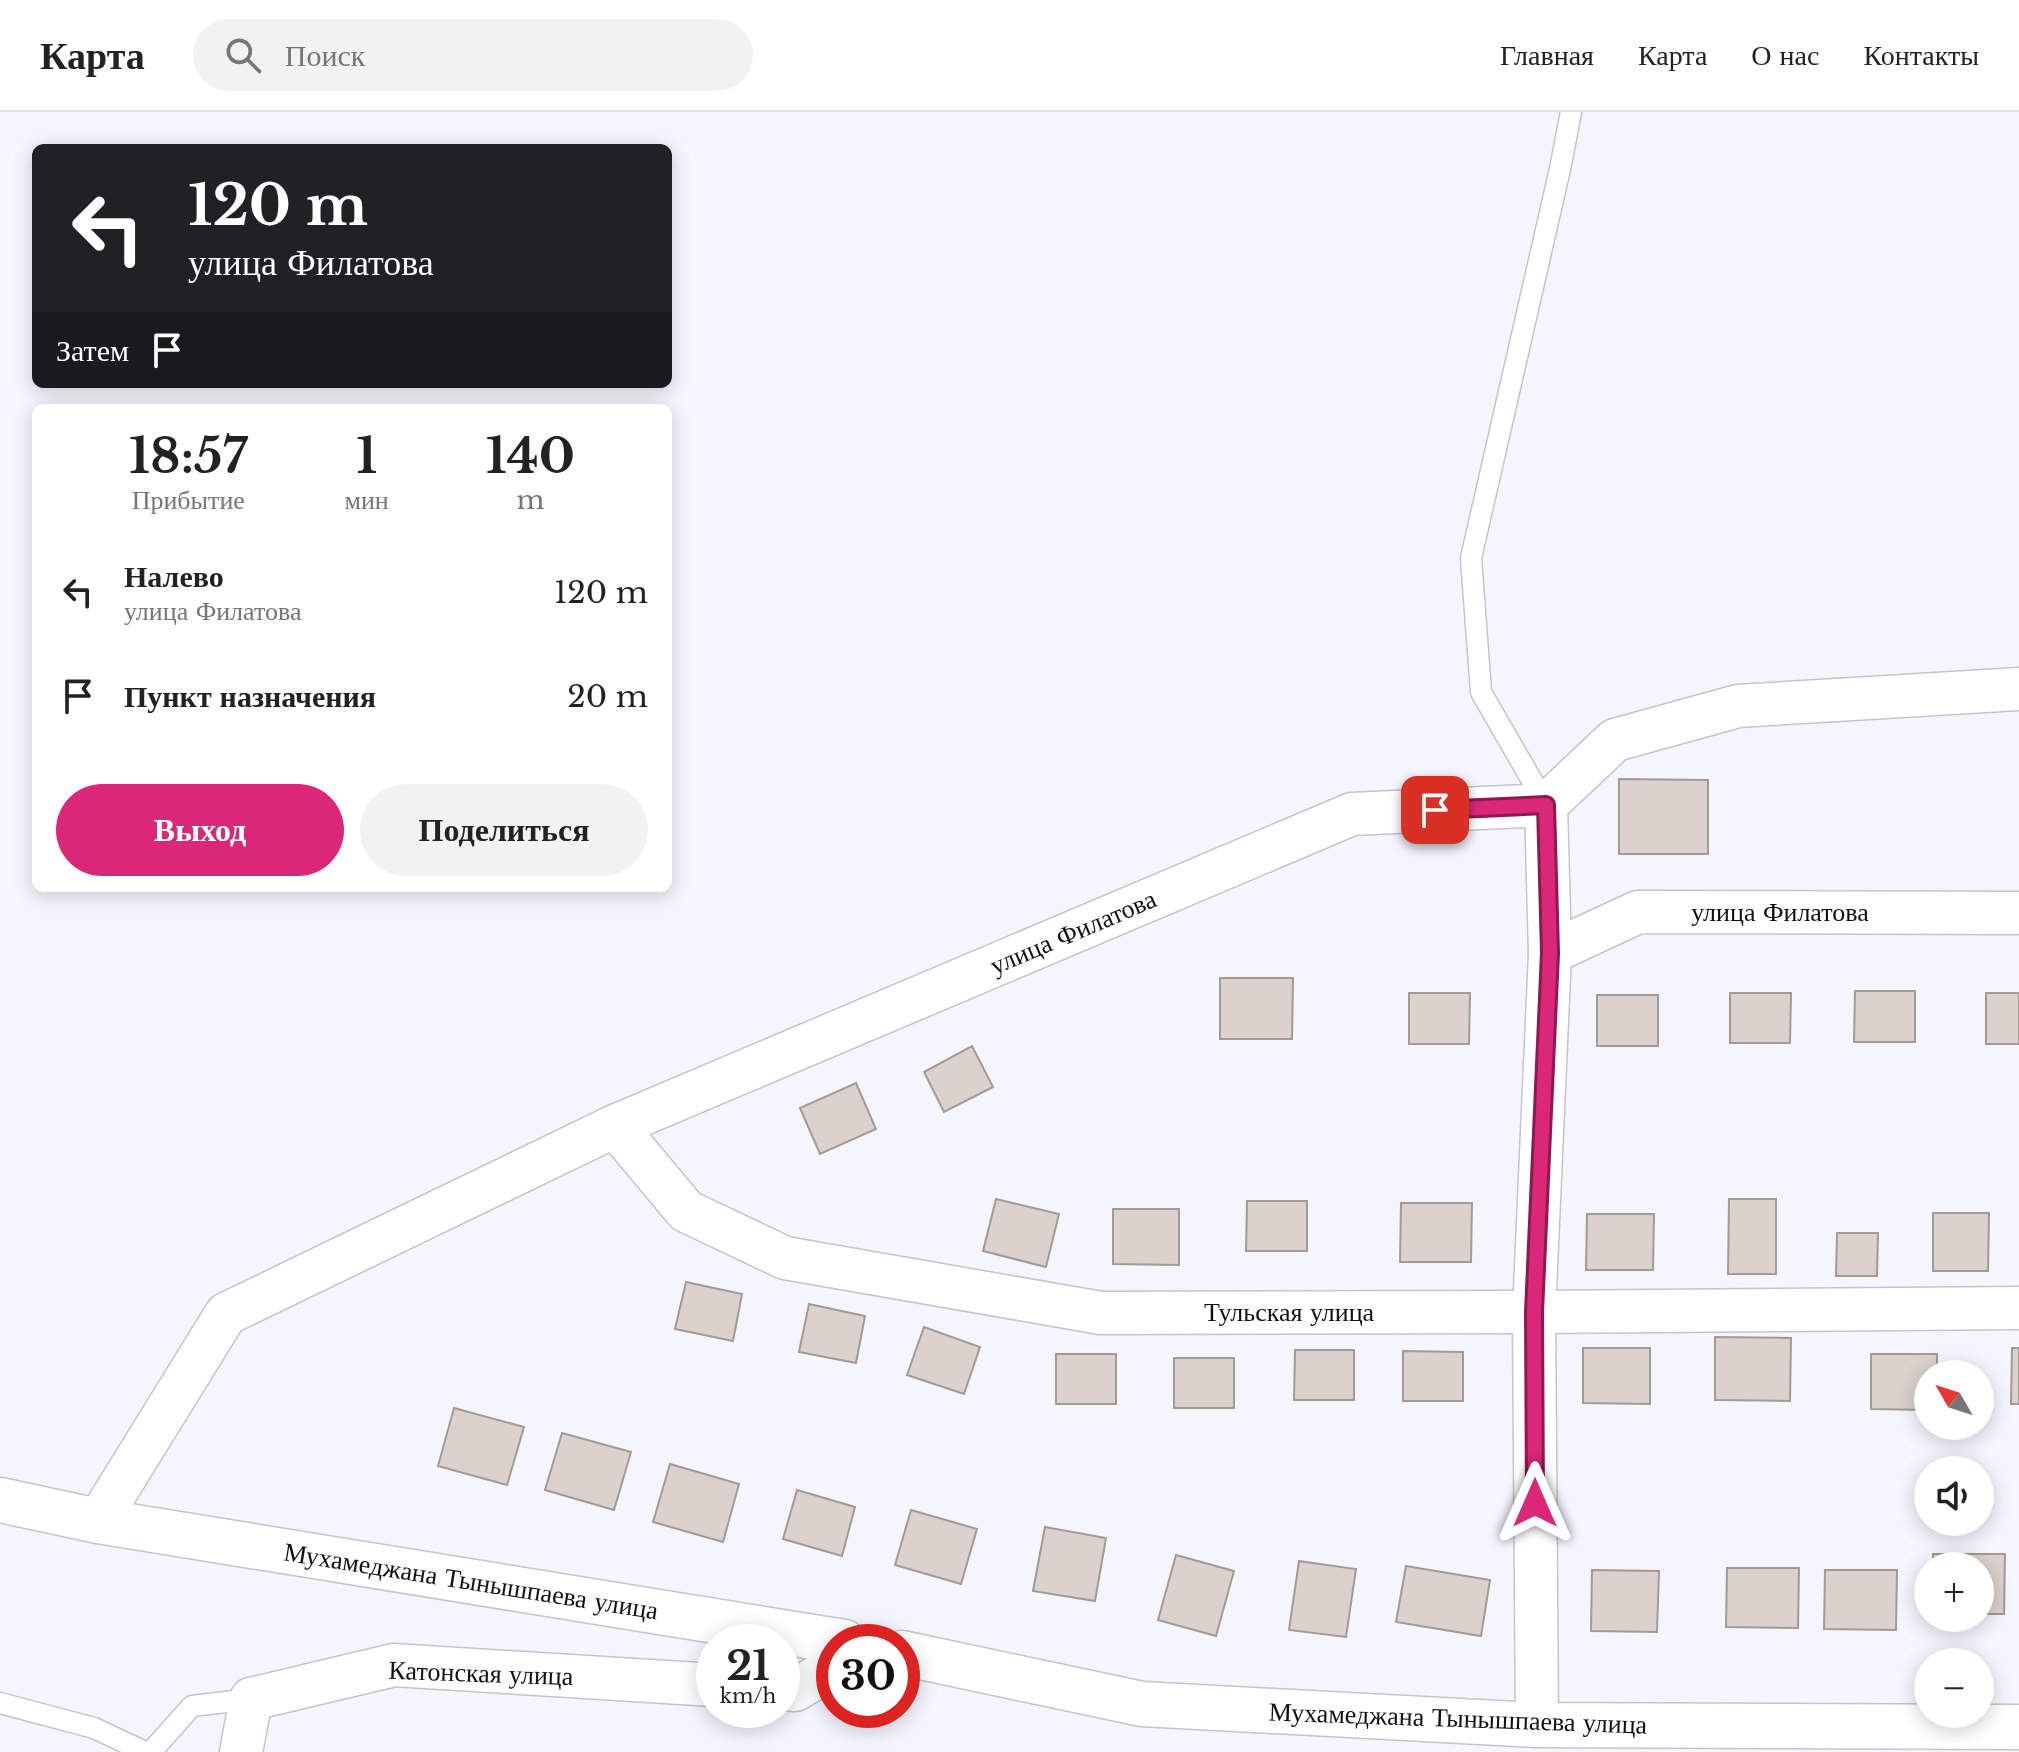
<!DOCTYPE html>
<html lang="ru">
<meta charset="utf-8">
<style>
body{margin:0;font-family:"Libre Baskerville",serif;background:#f2f2f2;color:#222;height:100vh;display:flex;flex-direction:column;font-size:30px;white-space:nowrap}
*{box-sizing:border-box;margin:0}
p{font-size:26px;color:#767676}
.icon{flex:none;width:44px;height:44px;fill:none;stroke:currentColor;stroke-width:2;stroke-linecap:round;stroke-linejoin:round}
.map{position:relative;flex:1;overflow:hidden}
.side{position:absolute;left:32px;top:292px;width:640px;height:488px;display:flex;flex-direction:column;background:#fff;border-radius:12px;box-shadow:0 4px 20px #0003}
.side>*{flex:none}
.guide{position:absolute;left:32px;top:32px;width:640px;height:244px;border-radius:12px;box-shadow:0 4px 20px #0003;background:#202124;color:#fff;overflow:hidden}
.needle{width:52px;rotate:309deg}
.buttons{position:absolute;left:1914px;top:1248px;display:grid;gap:16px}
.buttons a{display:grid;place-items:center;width:80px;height:80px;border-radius:50%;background:#fff;box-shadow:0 4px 20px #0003;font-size:40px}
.speed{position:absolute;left:696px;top:1512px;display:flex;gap:16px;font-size:40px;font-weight:700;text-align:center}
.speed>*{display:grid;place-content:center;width:104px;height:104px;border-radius:50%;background:#fff;box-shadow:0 4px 20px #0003;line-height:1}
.speed small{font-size:20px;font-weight:400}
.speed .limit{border:12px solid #d22;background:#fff;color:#111}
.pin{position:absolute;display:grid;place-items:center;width:68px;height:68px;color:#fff;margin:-34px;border-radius:16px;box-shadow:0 4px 12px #0006}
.me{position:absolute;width:88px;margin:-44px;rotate:0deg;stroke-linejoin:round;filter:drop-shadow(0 0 6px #0008)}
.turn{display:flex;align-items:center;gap:28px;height:168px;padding:0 24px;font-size:36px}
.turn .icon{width:104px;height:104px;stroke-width:2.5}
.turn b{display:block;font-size:56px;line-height:68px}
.then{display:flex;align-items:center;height:76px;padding:0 24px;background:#0003;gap:16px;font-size:30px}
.eta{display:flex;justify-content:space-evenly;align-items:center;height:136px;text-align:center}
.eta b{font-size:48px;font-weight:800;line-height:56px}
.button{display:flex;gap:16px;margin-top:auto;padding:16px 24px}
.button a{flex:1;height:92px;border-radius:48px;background:#db2777;color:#fff;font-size:32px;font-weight:800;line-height:92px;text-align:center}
.button a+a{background:#f2f2f2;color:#222}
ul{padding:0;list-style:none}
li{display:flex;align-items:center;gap:24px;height:104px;padding:0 24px}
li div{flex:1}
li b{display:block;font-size:30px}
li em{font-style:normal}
header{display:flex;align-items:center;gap:48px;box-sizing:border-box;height:112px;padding:0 40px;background:#fff;border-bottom:2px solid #e0e0e0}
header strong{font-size:38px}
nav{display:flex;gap:44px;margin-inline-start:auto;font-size:28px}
.search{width:560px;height:72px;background:#f2f2f2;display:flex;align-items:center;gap:20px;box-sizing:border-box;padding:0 28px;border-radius:44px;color:#767676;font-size:30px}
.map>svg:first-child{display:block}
</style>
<header>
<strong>Карта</strong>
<div class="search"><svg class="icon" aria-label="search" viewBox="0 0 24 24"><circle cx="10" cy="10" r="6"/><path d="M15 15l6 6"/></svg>Поиск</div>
<nav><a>Главная</a><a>Карта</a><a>О нас</a><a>Контакты</a></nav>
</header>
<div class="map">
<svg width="2019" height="1640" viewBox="0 0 2019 1640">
<rect width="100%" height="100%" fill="#f5f5fe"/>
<!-- building -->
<g fill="#dcd1cc" stroke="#a49a95" stroke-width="2">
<polygon points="1619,667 1708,668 1708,742 1619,742"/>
<polygon points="1220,866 1293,866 1292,927 1220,927"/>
<polygon points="1855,879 1915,879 1915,930 1854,930"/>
<polygon points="1409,881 1470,881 1469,932 1409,932"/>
<polygon points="1730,881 1791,881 1790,931 1730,931"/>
<rect x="1986" y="881" width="33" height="51"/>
<rect x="1597" y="883" width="61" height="51"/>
<polygon points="972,934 993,975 944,1000 924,960"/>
<polygon points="856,971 876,1017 820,1042 800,996"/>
<polygon points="996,1087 1059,1102 1046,1155 983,1139"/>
<polygon points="1729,1087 1776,1087 1776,1162 1728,1162"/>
<polygon points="1247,1089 1307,1089 1307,1139 1246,1139"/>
<polygon points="1401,1091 1472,1091 1471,1150 1400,1150"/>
<polygon points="1113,1097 1179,1097 1179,1153 1113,1152"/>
<polygon points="1933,1101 1989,1101 1988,1159 1933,1159"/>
<polygon points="1587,1102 1654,1102 1653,1158 1586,1158"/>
<polygon points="1837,1121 1878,1121 1877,1164 1836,1164"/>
<polygon points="686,1170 742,1182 733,1229 675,1217"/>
<polygon points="809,1192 865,1204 856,1251 799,1240"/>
<polygon points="924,1215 980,1235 964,1282 907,1263"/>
<polygon points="1715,1225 1791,1226 1790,1289 1715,1288"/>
<polygon points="1583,1236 1650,1236 1650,1292 1583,1291"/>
<polygon points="2012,1236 2019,1236 2019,1292 2011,1292"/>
<polygon points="1295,1238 1354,1238 1354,1288 1294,1288"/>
<polygon points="1403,1239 1463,1240 1463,1289 1403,1289"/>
<rect x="1056" y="1242" width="60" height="50"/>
<polygon points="1871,1242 1937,1242 1937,1262 1928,1262 1928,1298 1871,1297"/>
<rect x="1174" y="1246" width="60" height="50"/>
<polygon points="454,1296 524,1315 507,1373 438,1354"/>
<polygon points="562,1321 631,1340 614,1398 545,1378"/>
<polygon points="670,1352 739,1372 723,1430 653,1410"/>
<polygon points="797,1378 855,1395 842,1444 783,1427"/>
<polygon points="911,1398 977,1417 961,1472 895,1453"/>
<polygon points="1045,1415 1106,1426 1095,1489 1033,1479"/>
<polygon points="1933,1442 2005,1442 2004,1502 1980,1502 1980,1454 1933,1454"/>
<polygon points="1176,1443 1234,1459 1216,1524 1158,1508"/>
<polygon points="1299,1449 1356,1457 1346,1525 1289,1518"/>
<polygon points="1406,1454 1490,1468 1481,1524 1396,1510"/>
<polygon points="1727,1456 1799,1456 1798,1516 1726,1515"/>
<polygon points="1592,1458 1659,1459 1657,1520 1591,1519"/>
<polygon points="1825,1458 1897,1458 1896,1518 1824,1517"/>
</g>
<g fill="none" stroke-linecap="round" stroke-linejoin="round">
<!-- service casing -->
<g stroke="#c4c4ce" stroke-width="23">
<g id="service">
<polyline points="1546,693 1481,580 1471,446 1560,57 1571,0"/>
<polyline points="0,1591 94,1616 145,1640"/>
<polyline points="151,1640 192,1594 251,1587"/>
</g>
</g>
<!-- minor casing -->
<g stroke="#c4c4ce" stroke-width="45">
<g id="minor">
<polyline points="1550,841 1638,800 2019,801"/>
<polyline points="615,1014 686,1099 785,1146 1101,1201 1534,1200 2019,1196"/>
<polyline points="98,1409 226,1202 615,1014 1352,702 1546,693"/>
<polyline points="782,1577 795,1578 834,1555"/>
<polyline points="1537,1613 1534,1200 1550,841 1546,693 1615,628 1738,594 2019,577"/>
<polyline points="241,1640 251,1587 394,1553 714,1573"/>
</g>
</g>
<!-- tertiary casing -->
<g stroke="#c4c4ce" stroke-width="47">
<g id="tertiary">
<polyline points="0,1388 98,1409 844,1530"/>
<polyline points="902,1541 1142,1592 1537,1613 2019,1615"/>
</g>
</g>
<!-- service -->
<use href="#service" stroke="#fff" stroke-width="20"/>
<!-- minor -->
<use href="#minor" stroke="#fff" stroke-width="42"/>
<!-- tertiary -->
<use href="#tertiary" stroke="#fff" stroke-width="44"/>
</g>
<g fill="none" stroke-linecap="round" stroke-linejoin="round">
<!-- route casing -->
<g stroke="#8e194d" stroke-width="20">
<polyline id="route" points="1435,698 1546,693 1550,841 1534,1200 1535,1391"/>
</g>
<!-- route -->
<use href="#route" stroke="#db2777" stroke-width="14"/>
</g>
<g text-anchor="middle" stroke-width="8" stroke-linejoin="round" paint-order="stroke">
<!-- street labels -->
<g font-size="26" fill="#101013" stroke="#fff">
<text x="1780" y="809">улица Филатова</text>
<text transform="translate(1073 820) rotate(-23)" y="9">улица Филатова</text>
<text x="1289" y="1209">Тульская улица</text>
<text transform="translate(471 1469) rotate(9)" y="9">Мухамеджана Тынышпаева улица</text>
<text transform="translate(481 1561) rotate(2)" y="9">Катонская улица</text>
<text transform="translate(1458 1606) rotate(2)" y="9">Мухамеджана Тынышпаева улица</text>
</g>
</g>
</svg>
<div class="buttons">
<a><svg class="needle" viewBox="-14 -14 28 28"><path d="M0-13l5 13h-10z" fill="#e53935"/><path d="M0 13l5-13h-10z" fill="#767676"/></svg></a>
<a><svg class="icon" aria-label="sound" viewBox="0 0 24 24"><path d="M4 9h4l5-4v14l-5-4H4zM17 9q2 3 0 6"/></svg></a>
<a>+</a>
<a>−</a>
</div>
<div class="speed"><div>21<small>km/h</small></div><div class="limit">30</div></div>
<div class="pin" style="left:1435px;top:698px;background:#d93025"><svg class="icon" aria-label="arrive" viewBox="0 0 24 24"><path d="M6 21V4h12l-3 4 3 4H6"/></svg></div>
<svg class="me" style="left:1535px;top:1391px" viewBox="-20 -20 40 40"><path d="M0-17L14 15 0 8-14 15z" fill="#db2777" stroke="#fff" stroke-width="4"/></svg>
<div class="guide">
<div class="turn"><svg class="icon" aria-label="left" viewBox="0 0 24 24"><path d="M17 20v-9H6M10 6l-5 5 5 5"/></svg><div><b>120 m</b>улица Филатова</div></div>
<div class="then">Затем<svg class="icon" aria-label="arrive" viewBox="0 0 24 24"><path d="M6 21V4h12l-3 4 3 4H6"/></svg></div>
</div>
<section class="side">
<div class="eta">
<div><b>18:57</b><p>Прибытие</p></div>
<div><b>1</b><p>мин</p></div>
<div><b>140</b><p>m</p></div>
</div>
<ul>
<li><svg class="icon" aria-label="left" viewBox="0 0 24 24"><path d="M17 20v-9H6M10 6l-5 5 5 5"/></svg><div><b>Налево</b><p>улица Филатова</p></div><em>120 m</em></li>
<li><svg class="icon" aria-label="arrive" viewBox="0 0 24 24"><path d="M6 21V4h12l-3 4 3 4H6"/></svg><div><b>Пункт назначения</b></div><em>20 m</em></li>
</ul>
<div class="button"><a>Выход</a><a>Поделиться</a></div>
</section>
</div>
